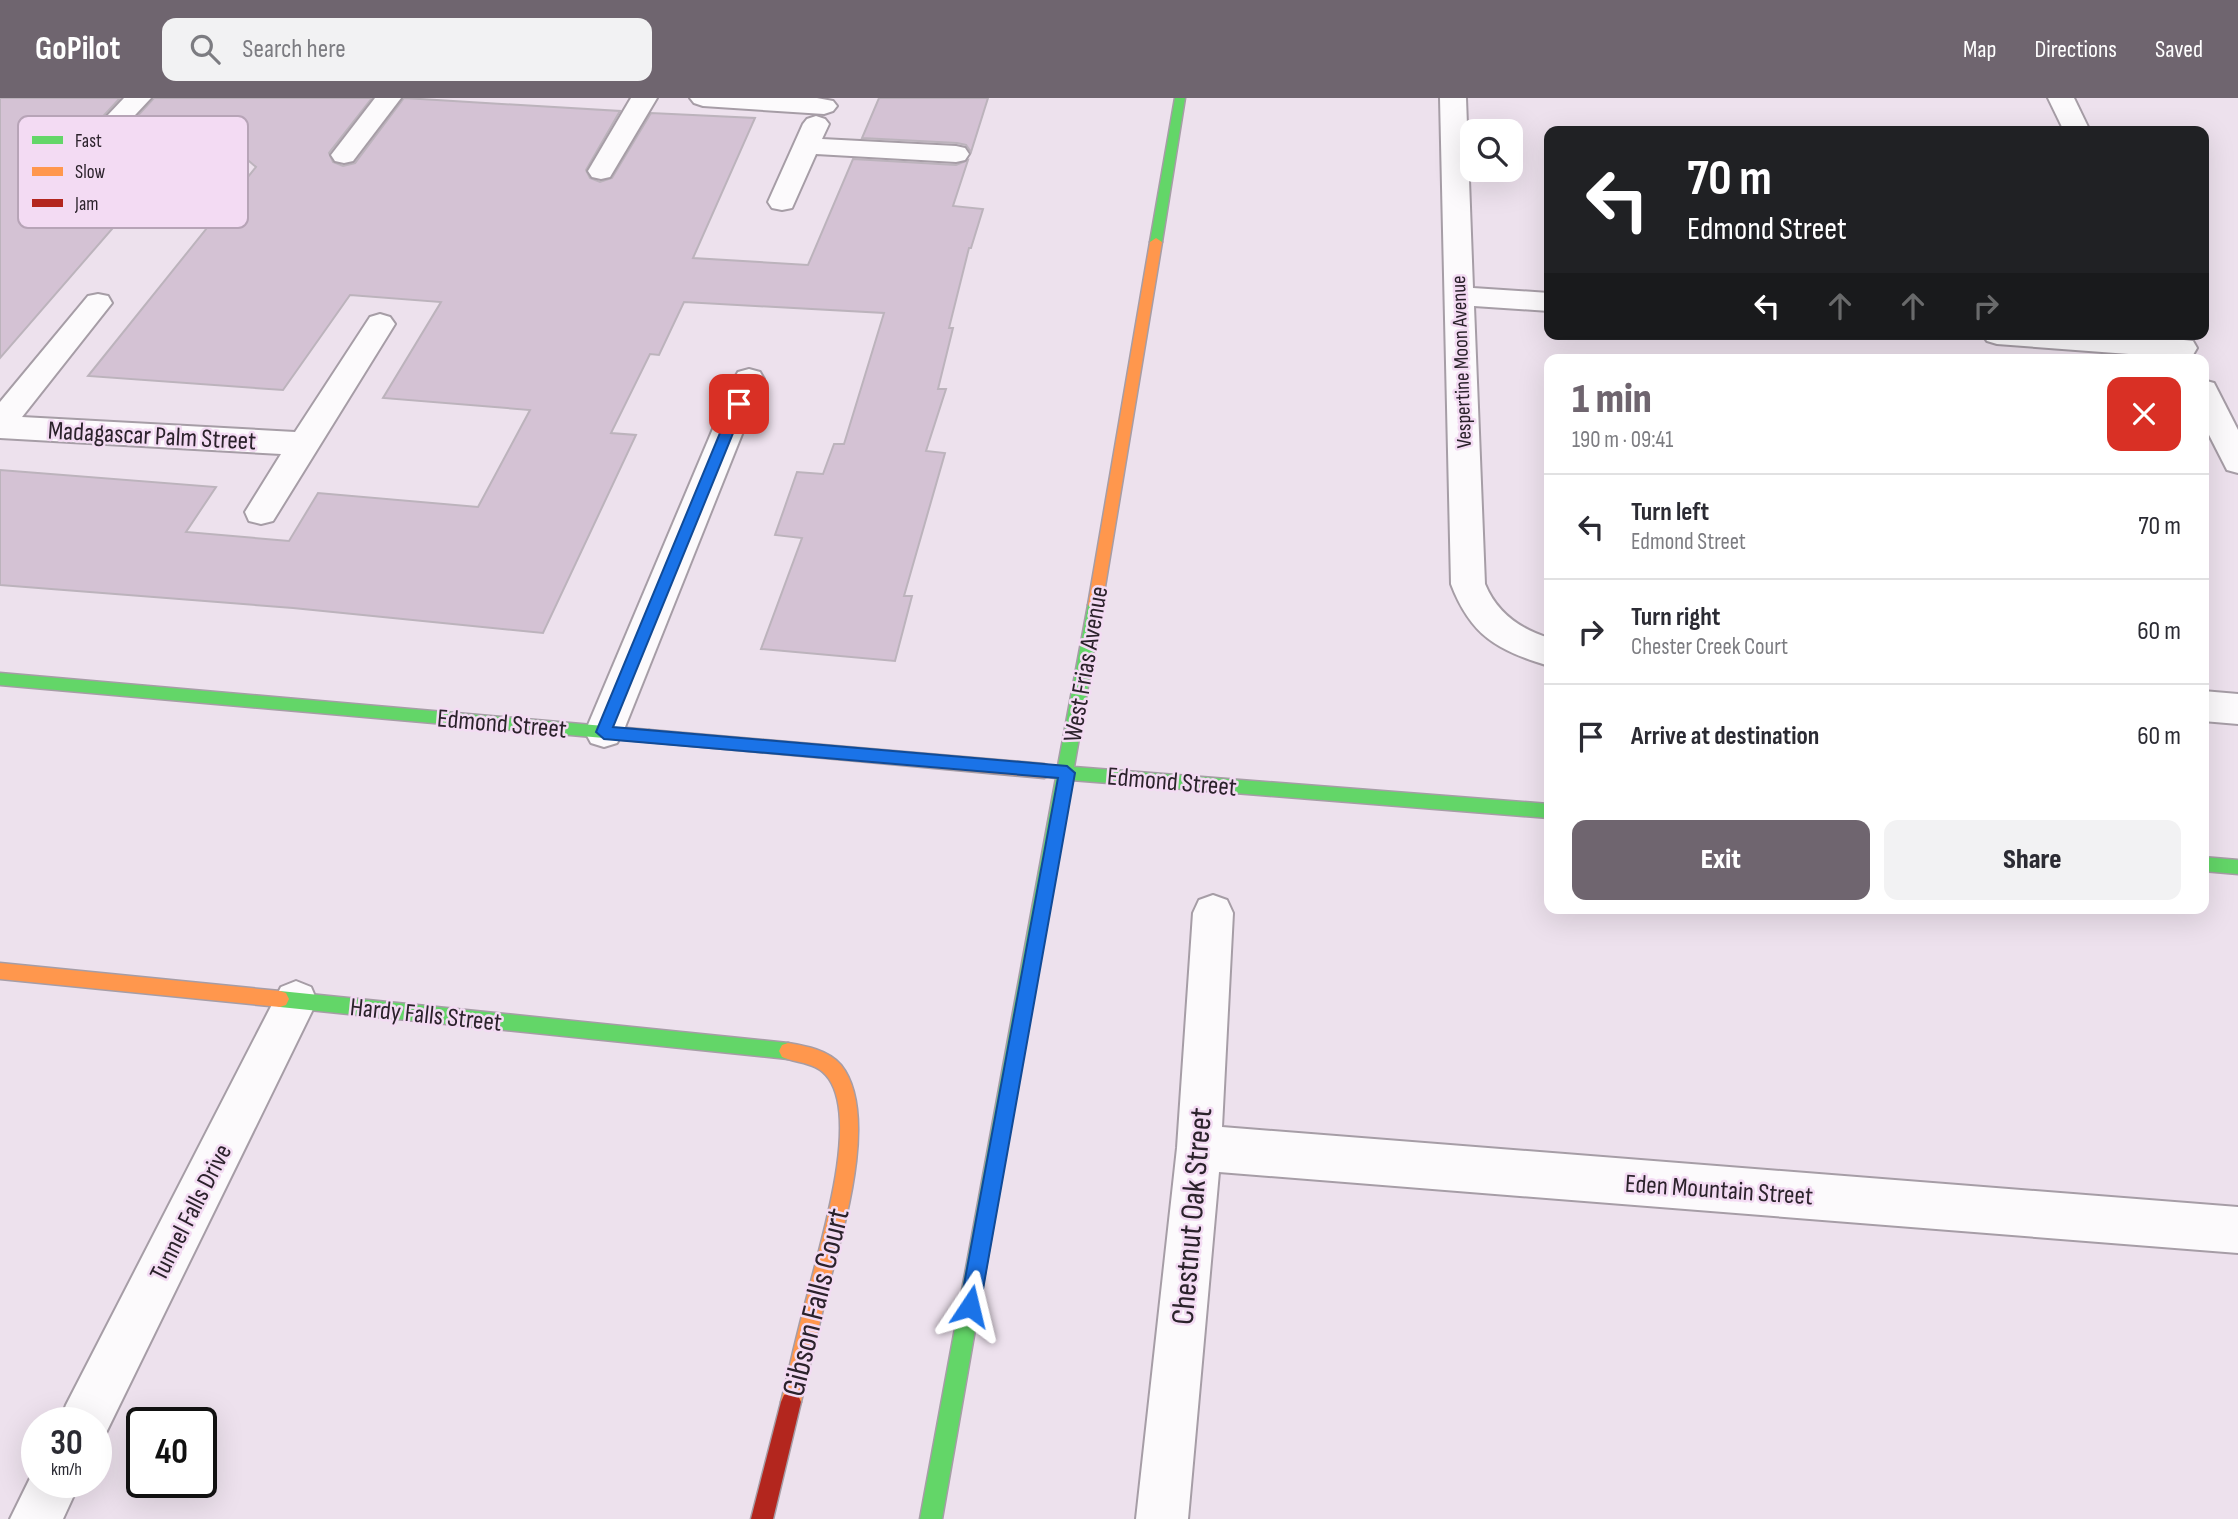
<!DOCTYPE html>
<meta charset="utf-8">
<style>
body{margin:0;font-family:"Sofia Sans Condensed",sans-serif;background:#f2f2f3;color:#2b2b33;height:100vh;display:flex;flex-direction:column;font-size:26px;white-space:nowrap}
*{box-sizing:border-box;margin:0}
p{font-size:23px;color:#7c7c81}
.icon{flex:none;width:38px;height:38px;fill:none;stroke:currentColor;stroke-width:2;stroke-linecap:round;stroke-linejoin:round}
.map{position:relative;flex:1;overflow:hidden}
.details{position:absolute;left:1544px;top:256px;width:665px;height:560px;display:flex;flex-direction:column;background:#fff;border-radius:14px;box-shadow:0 7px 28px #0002}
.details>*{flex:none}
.top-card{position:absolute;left:1544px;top:28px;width:665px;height:214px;border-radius:14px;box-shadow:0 7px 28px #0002;background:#202124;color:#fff;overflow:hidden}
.fabs{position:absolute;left:1460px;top:21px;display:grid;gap:14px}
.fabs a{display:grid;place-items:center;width:63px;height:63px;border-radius:14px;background:#fff;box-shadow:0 7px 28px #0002;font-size:35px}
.speed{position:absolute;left:21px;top:1309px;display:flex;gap:14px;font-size:35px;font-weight:700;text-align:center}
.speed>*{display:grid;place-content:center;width:91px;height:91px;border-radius:50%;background:#fff;box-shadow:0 7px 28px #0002;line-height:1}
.speed small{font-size:18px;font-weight:400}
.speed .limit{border:4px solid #111;border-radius:10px;background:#fff;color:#111}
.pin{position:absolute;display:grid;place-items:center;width:60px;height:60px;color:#fff;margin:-30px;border-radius:14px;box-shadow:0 4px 10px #0006}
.me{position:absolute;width:77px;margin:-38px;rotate:10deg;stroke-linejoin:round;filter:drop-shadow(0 0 5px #0008)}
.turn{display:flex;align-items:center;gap:24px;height:147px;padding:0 28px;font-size:32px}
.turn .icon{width:91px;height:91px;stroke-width:2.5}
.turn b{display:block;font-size:49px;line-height:60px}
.lanes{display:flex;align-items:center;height:66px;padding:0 28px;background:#0003;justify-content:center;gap:35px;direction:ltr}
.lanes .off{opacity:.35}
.round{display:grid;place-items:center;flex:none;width:74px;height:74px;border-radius:14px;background:#f2f2f3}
.head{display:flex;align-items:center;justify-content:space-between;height:119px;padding:0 28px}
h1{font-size:42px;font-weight:800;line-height:52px;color:#6f656f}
.action{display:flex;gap:14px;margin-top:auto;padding:14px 28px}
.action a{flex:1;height:80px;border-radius:14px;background:#6f656f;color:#fff;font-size:28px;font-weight:800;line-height:80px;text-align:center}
.action a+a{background:#f2f2f3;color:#2b2b33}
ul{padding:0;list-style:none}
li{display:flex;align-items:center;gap:21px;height:105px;padding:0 28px;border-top:2px solid #e1e1e2}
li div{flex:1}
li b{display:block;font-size:26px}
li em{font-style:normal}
header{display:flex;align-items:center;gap:42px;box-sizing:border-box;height:98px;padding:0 35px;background:#6f656f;color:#fff}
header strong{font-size:33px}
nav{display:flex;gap:38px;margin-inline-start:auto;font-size:24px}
.search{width:490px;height:63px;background:#f2f2f3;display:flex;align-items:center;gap:18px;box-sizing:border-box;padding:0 24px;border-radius:14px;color:#7c7c81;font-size:26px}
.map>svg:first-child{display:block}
</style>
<header>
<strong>GoPilot</strong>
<div class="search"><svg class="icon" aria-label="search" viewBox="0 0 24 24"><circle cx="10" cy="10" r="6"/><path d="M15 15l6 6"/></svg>Search here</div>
<nav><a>Map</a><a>Directions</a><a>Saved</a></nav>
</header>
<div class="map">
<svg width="2238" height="1421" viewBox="0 0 2238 1421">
<rect width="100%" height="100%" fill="#ede1ed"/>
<!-- building -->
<g fill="#d4c2d4" stroke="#bcb3bc" stroke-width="2">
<polygon points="0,0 120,0 83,40 87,49 97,52 109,49 154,0 372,0 329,55 333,64 343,68 355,65 404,0 620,13 586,72 590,80 600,84 612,80 651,15 755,20 693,160 808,167 853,61 956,67 968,62 953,108 983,111 971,150 969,150 949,230 953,230 938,291 946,291 926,353 945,355 904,498 912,498 895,563 761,551 802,440 775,437 797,374 823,376 834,346 844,346 884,215 684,204 659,257 650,256 611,335 636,337 543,535 293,510 0,487 0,372 216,389 186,434 289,443 318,395 478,409 530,312 383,300 441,204 350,197 283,292 88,278 256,69 204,25 0,260"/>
<polygon points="879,0 988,0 971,54 966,47 957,45 862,40"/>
</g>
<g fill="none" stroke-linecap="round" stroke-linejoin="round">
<!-- street casing -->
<g stroke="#a69da6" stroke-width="4">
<g id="street">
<polygon points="124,0 151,0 107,47 98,50 89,47 85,42 89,37"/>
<polygon points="375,0 401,0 353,63 344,65 335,63 331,57"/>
<polygon points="631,0 657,0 610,79 601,81 592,79 588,73"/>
<polygon points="690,0 817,0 833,3 837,8 833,13 824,16 703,8 694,5"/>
<path d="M1440,0H1466L1473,190L1549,195V213L1474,208L1485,486C1497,515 1520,531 1549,540V568C1497,552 1471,538 1451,486Z"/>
<polygon points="2048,0 2074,0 2090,33 2064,33"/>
<polygon points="816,18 825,21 829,26 822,41 956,48 965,50 969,56 965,62 956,64 816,56 792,110 782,112 772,110 768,104 803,26 807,21"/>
<polygon points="98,196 108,198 112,205 22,319 295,334 370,219 380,216 390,219 395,226 273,423 261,426 249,423 245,414 281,356 0,340 0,304 88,198"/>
<polygon points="1982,236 2130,236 2193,243 2197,250 2193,257 2182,260 1997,246 1987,243"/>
<polygon points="749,271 760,274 764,281 623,634 617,645 604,649 591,645 585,634 734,281 738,274"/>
<polygon points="2203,282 2214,285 2238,332 2238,375 2227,372 2203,325"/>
<polygon points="2203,593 2238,596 2238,626 2203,623"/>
<polygon points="1213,797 1227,802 1233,815 1222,1029 2238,1109 2238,1155 1219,1074 1188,1421 1136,1421 1177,1050 1193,815 1199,802"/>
<polygon points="296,883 311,889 317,903 102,1343 96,1345 96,1325 59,1325 66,1307 281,889"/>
<polygon points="37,1366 37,1384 80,1384 63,1421 10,1421"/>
</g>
</g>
<!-- fast casing -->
<g stroke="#a69da6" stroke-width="3">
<g id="fast">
<polygon points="1175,0 1185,0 1162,144 1156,148 1150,144"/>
<polygon points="1095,502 1102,507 1074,669 1549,706 1549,720 1071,682 942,1421 920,1421 1056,680 1039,678 1036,673 1039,668 1058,668 1088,507"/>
<polygon points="0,575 649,632 654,634 657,638 654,642 649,644 0,587"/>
<polygon points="2203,759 2238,762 2238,776 2203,773"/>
<polygon points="280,893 788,945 794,947 797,953 794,959 788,961 280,909 274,907 271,901 274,895"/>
</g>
</g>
<!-- slow casing -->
<g stroke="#a69da6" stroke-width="3">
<g id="slow">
<polygon points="1156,140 1162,144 1102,507 1095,512 1088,507 1150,144"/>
<polygon points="649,632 1044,666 1049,668 1052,673 1049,678 1044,680 649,644 644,642 641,638 644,634"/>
<polygon points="0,865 280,893 286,895 289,901 286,907 280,909 0,881"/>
<path d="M788,945C806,948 828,952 841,967C880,1016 842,1135 828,1190C819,1228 810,1266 801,1304L798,1311L791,1314L784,1311L781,1304C790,1268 798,1231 808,1195C820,1146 859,1025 829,981C818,964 799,966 782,959L779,953L782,947Z"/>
</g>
</g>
<!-- jam casing -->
<g stroke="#a69da6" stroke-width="3">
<polygon id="jam" points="791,1294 798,1297 801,1304 773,1421 751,1421 781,1304 784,1297"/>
</g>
<!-- street -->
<use href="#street" fill="#fcfafc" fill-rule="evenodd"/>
<!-- fast -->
<use href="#fast" fill="#63d668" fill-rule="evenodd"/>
<!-- slow -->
<use href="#slow" fill="#ff974d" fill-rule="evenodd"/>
<!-- jam -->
<use href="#jam" fill="#b3261e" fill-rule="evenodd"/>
</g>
<!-- route -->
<polygon fill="#1a73e8" stroke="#114b97" stroke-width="2" points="739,302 745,306 613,629 1067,668 1075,675 980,1208 977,1215 970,1218 963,1215 960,1208 1058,680 604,641 596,634 732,306"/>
<g text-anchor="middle" stroke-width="5" stroke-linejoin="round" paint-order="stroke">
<!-- far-street labels -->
<g font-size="21" fill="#2b222b" stroke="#f3dbf3">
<text transform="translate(1461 264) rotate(-92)" y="7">Vespertine Moon Avenue</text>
</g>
<!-- street labels -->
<g font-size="26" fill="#2b222b" stroke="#f3dbf3">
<text transform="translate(152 337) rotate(3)" y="9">Madagascar Palm Street</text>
<text transform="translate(1085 566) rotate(-80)" y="9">West Frias Avenue</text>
<text transform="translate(502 625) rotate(5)" y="9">Edmond Street</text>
<text transform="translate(1172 683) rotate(5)" y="9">Edmond Street</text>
<text transform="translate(426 916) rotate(6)" y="9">Hardy Falls Street</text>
<text transform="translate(1719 1091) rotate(4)" y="9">Eden Mountain Street</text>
<text transform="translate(190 1114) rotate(-63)" y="9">Tunnel Falls Drive</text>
</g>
<!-- near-street labels -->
<g font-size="32" fill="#2b222b" stroke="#f3dbf3">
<text transform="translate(1191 1118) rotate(-85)" y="11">Chestnut Oak Street</text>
<text transform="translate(815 1204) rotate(-76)" y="11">Gibson Falls Court</text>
</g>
</g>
<!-- legend -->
<rect x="18" y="18" width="230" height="112" rx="10" fill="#f3dbf3" stroke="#b7a4b7" stroke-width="2"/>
<rect x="32" y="38" width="31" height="8" fill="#63d668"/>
<rect x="32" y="69" width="31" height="9" fill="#ff974d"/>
<rect x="32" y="101" width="31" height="8" fill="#b3261e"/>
<g font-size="19" fill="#2b222b">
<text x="75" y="49">Fast</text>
<text x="75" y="80">Slow</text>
<text x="75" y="112">Jam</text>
</g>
</svg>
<div class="fabs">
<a><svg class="icon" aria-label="search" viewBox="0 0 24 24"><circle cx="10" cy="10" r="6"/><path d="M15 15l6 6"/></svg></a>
</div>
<div class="speed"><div>30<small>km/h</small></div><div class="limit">40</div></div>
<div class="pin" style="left:739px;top:306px;background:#d93025"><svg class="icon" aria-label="arrive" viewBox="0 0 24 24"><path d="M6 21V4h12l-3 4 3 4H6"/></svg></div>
<svg class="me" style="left:970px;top:1208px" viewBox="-20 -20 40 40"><path d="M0-17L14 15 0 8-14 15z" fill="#1a73e8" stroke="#fff" stroke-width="4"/></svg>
<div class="top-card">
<div class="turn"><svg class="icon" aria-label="left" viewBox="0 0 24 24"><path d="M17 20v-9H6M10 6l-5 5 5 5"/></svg><div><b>70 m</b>Edmond Street</div></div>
<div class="lanes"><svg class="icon" aria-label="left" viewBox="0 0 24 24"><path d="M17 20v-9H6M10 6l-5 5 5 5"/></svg><svg class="icon off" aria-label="ahead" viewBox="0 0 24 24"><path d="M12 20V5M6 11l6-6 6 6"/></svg><svg class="icon off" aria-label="ahead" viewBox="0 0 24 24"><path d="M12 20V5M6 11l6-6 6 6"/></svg><svg class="icon off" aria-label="right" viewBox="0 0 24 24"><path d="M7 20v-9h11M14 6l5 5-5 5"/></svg></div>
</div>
<section class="details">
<div class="head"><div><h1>1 min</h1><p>190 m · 09:41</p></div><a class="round" style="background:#d93025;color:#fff"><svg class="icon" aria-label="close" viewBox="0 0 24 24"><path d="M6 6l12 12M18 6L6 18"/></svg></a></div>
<ul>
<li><svg class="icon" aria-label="left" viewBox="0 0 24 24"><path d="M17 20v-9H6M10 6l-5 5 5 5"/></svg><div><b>Turn left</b><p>Edmond Street</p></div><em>70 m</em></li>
<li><svg class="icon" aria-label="right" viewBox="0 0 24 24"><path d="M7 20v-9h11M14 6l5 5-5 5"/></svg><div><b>Turn right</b><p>Chester Creek Court</p></div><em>60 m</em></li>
<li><svg class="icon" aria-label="arrive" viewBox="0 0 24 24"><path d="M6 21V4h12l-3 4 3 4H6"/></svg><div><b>Arrive at destination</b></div><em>60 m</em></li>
</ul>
<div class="action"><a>Exit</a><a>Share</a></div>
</section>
</div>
